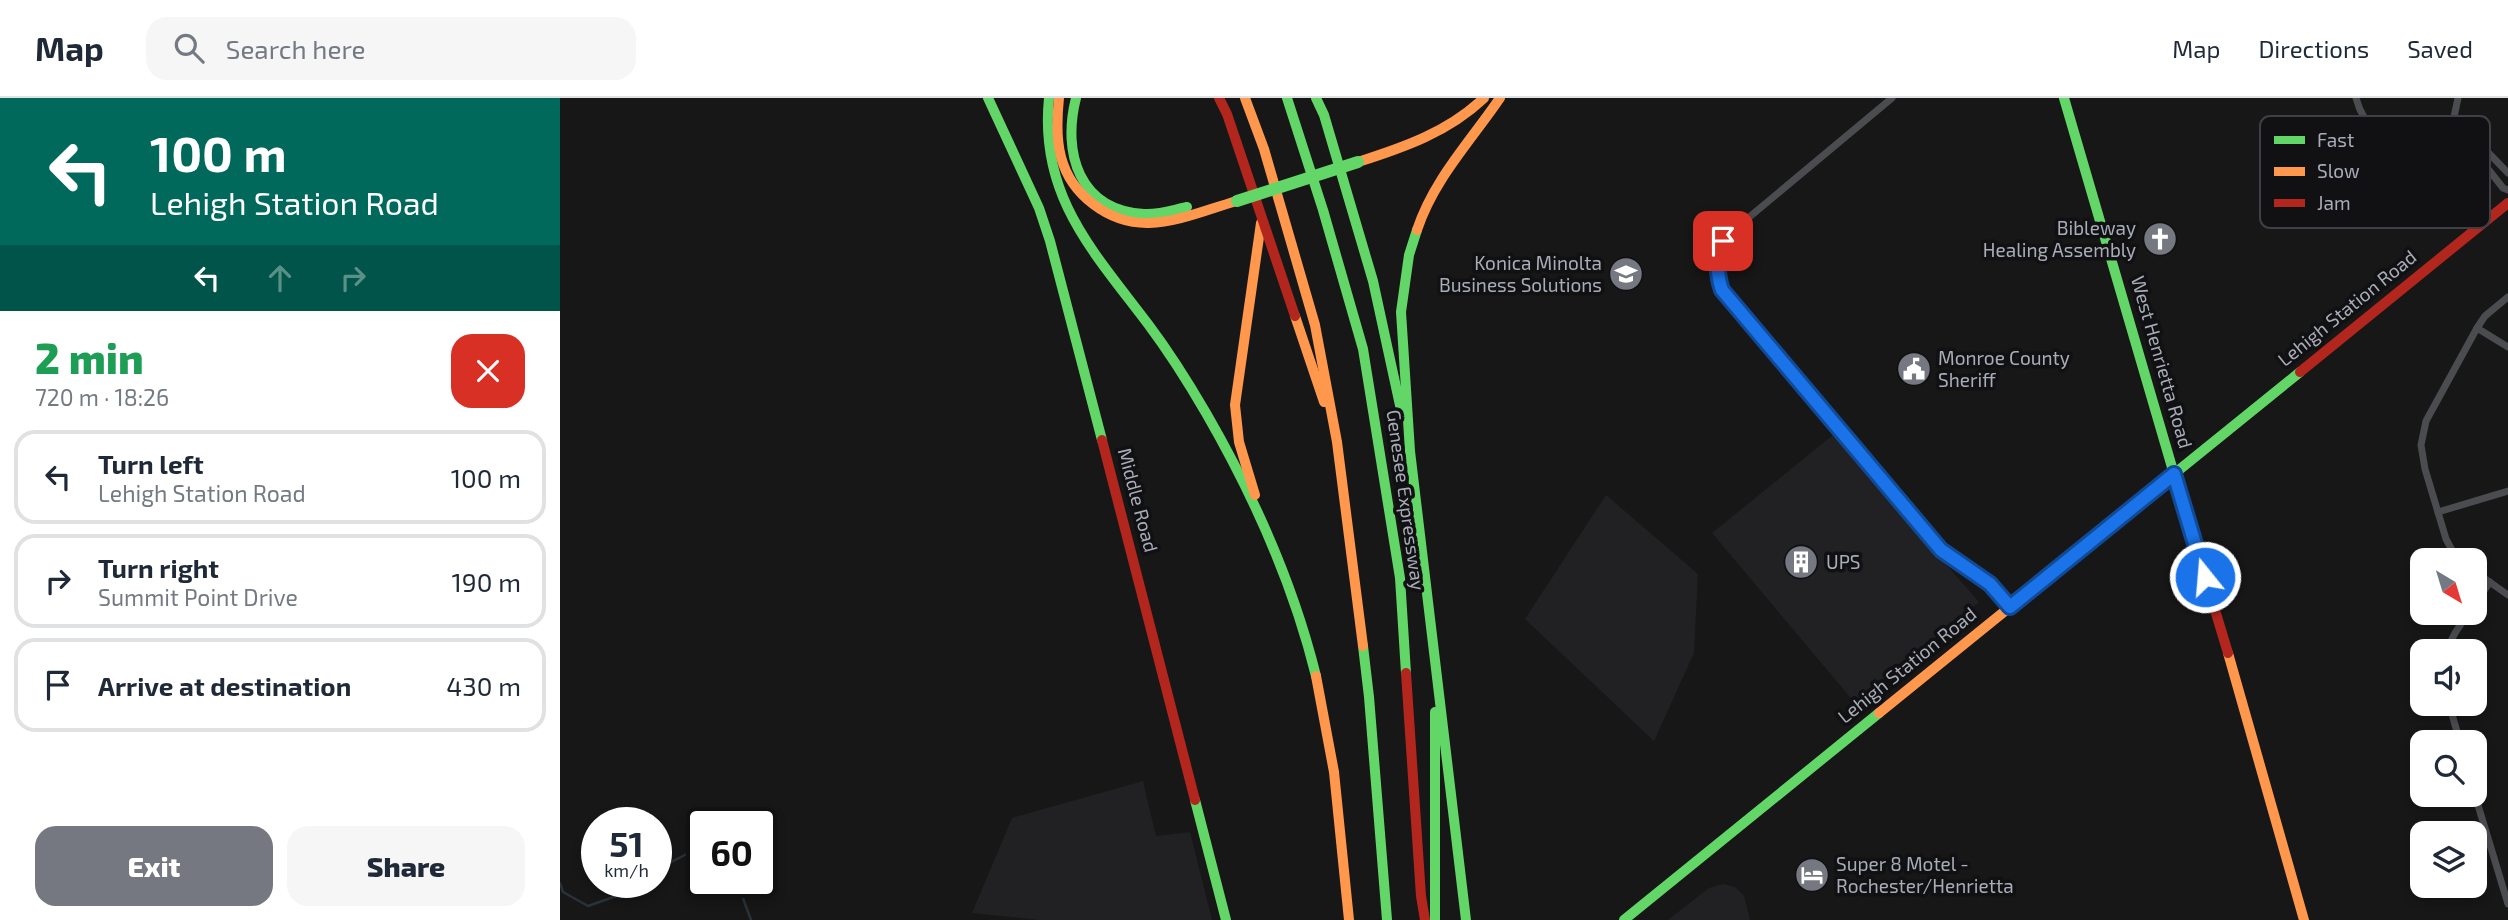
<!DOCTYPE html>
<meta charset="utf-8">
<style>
body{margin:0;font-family:"Exo 2",sans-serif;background:#f6f6f7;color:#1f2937;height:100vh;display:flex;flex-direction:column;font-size:26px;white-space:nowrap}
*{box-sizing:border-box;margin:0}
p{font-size:23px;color:#747a83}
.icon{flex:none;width:38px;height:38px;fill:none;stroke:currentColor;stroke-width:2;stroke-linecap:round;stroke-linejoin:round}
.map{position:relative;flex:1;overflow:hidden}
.panel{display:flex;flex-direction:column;background:#fff;width:560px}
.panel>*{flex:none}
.guide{background:#00695c;color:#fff;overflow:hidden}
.needle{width:46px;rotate:142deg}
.controls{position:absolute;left:1850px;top:450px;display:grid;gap:14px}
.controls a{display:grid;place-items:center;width:77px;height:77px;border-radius:14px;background:#fff;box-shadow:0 4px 10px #0003;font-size:35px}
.speed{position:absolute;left:21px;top:709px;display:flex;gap:14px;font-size:35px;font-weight:700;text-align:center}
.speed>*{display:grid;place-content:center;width:91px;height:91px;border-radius:50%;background:#fff;box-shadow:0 4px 10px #0003;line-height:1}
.speed small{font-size:18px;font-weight:400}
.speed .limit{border:4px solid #111;border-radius:10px;background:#fff;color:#111}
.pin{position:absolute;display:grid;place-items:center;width:60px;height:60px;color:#fff;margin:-30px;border-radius:14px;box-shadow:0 4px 10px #0006}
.me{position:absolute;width:77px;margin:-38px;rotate:343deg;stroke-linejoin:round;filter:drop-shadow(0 0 5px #0008)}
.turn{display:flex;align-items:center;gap:24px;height:147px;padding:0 35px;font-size:32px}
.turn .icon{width:91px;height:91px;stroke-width:2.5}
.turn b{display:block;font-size:49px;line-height:60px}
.lanes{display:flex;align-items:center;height:66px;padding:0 35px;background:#0003;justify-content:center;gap:35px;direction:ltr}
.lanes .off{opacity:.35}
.round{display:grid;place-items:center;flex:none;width:74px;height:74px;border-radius:21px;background:#f6f6f7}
.overview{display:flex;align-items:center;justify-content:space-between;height:119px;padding:0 35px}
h1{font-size:42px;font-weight:800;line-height:52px;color:#1e9e55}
.cta{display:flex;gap:14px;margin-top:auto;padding:14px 35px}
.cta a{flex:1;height:80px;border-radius:21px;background:#757880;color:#fff;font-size:28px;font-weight:800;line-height:80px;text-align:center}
.cta a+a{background:#f6f6f7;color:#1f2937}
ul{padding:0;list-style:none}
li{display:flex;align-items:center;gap:21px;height:94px;margin:0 14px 10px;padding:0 21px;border:4px solid #e0e1e3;border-radius:21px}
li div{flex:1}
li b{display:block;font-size:26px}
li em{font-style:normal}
header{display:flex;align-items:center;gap:42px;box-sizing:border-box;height:98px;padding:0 35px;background:#fff;border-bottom:2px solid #e0e1e3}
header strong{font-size:33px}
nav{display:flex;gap:38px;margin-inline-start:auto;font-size:24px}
.search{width:490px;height:63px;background:#f6f6f7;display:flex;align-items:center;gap:18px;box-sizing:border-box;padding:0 24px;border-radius:21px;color:#747a83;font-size:26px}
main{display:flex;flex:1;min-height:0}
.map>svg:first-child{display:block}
</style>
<header>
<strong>Map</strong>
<div class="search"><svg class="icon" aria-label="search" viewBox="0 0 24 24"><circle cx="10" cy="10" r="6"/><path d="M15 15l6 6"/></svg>Search here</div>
<nav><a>Map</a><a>Directions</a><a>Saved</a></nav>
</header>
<main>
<section class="panel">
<div class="guide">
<div class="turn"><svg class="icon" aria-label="left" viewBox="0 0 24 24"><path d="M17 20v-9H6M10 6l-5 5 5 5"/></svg><div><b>100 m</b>Lehigh Station Road</div></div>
<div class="lanes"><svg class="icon" aria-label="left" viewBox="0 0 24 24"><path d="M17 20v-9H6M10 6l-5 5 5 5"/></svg><svg class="icon off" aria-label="ahead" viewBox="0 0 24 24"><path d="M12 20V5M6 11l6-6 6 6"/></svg><svg class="icon off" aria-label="right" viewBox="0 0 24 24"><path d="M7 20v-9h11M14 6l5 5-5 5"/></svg></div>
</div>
<div class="overview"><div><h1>2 min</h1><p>720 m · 18:26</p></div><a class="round" style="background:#d93025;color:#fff"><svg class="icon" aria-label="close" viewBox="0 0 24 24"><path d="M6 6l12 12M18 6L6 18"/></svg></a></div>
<ul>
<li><svg class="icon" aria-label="left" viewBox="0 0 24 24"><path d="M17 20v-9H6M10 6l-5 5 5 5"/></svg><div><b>Turn left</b><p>Lehigh Station Road</p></div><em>100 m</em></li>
<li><svg class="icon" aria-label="right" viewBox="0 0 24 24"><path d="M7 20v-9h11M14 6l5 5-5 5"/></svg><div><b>Turn right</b><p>Summit Point Drive</p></div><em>190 m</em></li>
<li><svg class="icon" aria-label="arrive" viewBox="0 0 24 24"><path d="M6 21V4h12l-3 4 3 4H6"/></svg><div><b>Arrive at destination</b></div><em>430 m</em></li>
</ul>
<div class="cta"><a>Exit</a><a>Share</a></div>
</section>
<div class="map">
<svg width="1948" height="822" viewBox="0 0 1948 822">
<rect width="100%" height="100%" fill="#171717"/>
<!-- built -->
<g fill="#212123">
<polygon points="1273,337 1419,504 1295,605 1152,435"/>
<polygon points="1046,397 1138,476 1134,555 1094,643 965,521"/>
<polygon points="583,683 596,738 630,734 652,822 480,822 412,815 452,720"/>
<polygon points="1163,786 1175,789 1184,798 1190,822 1108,822 1149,790"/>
</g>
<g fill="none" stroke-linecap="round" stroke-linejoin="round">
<!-- stream -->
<g stroke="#2a3239" stroke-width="2.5">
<polyline points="96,772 142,748"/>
<polyline points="177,784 191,822"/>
<polyline points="0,785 3,794 28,808 62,796 79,784"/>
</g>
<!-- street -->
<g stroke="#4b4c50" stroke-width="7">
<path d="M1332,0L1169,136C1155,152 1155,173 1162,192L1381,452L1430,486L1449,509"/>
<path d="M1796,0C1803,26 1823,49 1853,40C1868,35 1881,26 1894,19L1898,0"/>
<polyline points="1894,19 1948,75"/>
<polyline points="1912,40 1921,62 1943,90 1948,92"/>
<polyline points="1917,230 1948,249"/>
<polyline points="1878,414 1948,393"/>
<polyline points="1902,462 1893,454 1886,441 1865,371 1861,347 1866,323 1917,230 1925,218 1948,199"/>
<polyline points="1914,473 1948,497"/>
<polyline points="1914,507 1930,484"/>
<polyline points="1886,553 1895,535 1909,514"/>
<polyline points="1889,606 1900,644"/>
<polyline points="1914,694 1948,806"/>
</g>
<!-- fast -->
<g stroke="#63d668" stroke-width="10">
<polyline points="428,0 479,110 490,143 542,342"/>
<path d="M489,0C479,98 533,153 588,226C609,254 628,284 646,315C694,398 733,485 756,578"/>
<path d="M516,0C502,55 519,112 584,116C598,117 613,112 627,109"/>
<polyline points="727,0 763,112 803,251 840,480 846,575"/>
<polyline points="756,0 764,17 813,183 841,312"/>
<polyline points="1504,0 1614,376 1740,274"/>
<polyline points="857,132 849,157 841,214 850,353 906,822"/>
<polyline points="803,548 809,599 827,822"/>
<polyline points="875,614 875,822"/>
<polyline points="635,702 666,822"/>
<polyline points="1064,822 1319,615"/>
</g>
<!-- slow -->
<g stroke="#ff974d" stroke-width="10">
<path d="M499,0C497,19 496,40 501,59C511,97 549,126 589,125C619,124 648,111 677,103"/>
<polyline points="685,0 704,51 755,227 777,344 803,548"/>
<path d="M798,64C845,49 888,34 924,0"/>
<path d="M857,132C874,81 910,44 940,0"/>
<polyline points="735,218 764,304"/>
<polyline points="695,397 679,344 675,307 701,125"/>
<polyline points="1668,555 1744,822"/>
<polyline points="756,578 774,674 789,822"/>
<polyline points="1319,615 1566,415"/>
</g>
<!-- jam -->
<g stroke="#b3261e" stroke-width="10">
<polyline points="659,0 667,16 735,218"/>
<polyline points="1740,274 1948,105"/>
<polyline points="542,342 635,702"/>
<polyline points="1566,415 1614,376 1668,555"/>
<polyline points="846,575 861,798 865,822"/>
</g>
<!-- fast-bridge -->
<polyline stroke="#63d668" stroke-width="12" points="677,103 798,64"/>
</g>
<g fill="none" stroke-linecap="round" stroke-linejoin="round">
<!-- route casing -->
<g stroke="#114b97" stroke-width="18">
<path id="route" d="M1163,143C1156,160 1156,175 1162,192L1381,452L1430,486L1450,509L1614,376L1645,479"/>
</g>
<!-- route -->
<use href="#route" stroke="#1a73e8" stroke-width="12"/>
</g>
<!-- icons -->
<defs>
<g id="church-disc" transform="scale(1.75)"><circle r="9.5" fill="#757880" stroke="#111113"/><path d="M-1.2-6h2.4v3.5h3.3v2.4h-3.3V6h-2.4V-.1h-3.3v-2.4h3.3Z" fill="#fff"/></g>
<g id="university-disc" transform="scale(1.75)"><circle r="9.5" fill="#757880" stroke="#111113"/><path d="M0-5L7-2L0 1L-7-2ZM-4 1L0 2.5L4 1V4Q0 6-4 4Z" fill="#fff"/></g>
<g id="civic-disc" transform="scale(1.75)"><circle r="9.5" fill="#757880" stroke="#111113"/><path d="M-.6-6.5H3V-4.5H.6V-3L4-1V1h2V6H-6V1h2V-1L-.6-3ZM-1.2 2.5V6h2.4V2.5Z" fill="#fff"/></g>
<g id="building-disc" transform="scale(1.75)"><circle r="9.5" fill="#757880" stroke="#111113"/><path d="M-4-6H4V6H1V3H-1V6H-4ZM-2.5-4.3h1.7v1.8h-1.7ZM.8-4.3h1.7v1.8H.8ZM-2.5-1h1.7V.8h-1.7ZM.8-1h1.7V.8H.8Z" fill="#fff"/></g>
<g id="hotel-disc" transform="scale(1.75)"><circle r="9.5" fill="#757880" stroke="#111113"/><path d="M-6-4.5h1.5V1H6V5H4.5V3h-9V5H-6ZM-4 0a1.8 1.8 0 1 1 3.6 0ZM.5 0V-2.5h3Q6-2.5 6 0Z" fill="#fff"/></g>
</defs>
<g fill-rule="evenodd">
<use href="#church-disc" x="1600" y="141"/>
<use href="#university-disc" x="1066" y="176"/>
<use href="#civic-disc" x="1354" y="271"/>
<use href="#building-disc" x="1241" y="464"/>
<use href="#hotel-disc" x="1252" y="777"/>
</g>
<g text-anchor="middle" stroke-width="7" stroke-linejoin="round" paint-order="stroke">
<!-- poi labels -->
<g font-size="19" fill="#a8adb8" stroke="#111113" text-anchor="start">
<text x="1576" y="137" text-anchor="end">Bibleway<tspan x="1576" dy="22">Healing Assembly</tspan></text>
<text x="1042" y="172" text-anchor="end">Konica Minolta<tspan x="1042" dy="22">Business Solutions</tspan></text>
<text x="1378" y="267">Monroe County<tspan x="1378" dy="22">Sheriff</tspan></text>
<text x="1266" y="471">UPS</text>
<text x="1276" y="773">Super 8 Motel -<tspan x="1276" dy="22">Rochester/Henrietta</tspan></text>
</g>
<!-- street labels -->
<g font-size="19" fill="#a8adb8" stroke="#111113">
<text transform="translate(1787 210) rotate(-39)" y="7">Lehigh Station Road</text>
<text transform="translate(1602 264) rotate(74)" y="7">West Henrietta Road</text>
<text transform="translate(578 402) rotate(75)" y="7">Middle Road</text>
<text transform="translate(846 402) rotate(82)" y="7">Genesee Expressway</text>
<text transform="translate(1347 567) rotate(-39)" y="7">Lehigh Station Road</text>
</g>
</g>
<!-- legend -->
<rect x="1700" y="18" width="230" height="112" rx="10" fill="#111113" stroke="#3e4045" stroke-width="2"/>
<rect x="1714" y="38" width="31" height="8" fill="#63d668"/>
<rect x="1714" y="69" width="31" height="9" fill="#ff974d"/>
<rect x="1714" y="101" width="31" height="8" fill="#b3261e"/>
<g font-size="19" fill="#a8adb8">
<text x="1757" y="49">Fast</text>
<text x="1757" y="80">Slow</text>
<text x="1757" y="112">Jam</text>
</g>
</svg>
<div class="controls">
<a><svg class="needle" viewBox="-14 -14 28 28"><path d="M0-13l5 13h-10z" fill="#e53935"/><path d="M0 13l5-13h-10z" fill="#747a83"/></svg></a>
<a><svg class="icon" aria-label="sound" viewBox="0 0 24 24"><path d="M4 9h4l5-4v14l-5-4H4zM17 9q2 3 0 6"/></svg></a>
<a><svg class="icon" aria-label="search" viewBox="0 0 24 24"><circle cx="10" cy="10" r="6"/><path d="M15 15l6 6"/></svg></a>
<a><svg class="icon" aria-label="layers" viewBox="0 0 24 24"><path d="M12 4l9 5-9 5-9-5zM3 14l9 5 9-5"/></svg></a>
</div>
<div class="speed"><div>51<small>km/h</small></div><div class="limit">60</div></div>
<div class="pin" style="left:1163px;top:143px;background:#d93025"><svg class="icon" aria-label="arrive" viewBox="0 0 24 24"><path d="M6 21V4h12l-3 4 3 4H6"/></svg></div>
<svg class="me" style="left:1645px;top:479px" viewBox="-20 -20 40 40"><circle r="17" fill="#1a73e8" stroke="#fff" stroke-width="3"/><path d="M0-11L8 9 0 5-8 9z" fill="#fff"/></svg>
</div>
</main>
